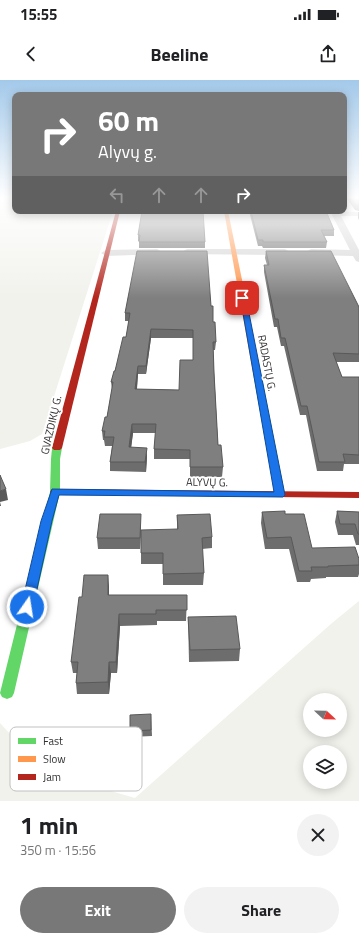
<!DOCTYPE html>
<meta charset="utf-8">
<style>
body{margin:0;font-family:"Titillium Web",sans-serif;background:#f2f2f2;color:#202124;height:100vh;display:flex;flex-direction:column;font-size:15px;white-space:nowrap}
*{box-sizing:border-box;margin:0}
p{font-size:13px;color:#757577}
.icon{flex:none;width:22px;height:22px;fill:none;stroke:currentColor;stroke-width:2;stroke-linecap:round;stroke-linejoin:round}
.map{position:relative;height:721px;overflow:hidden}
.side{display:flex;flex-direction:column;background:#fff;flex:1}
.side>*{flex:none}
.top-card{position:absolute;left:12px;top:12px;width:335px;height:122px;border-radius:8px;box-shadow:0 2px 10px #0003;background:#787878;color:#fff;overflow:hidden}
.needle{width:26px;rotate:112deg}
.controls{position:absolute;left:303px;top:613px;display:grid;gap:8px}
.controls a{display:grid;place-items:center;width:44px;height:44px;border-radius:50%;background:#fff;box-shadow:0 2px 10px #0003;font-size:20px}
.pin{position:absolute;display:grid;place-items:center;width:34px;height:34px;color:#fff;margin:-17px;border-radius:8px;box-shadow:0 2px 6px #0006}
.me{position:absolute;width:44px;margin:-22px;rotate:13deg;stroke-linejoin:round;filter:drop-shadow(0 0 3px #0008)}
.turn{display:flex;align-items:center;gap:14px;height:84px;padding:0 20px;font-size:18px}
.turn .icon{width:52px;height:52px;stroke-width:2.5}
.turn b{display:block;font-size:28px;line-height:34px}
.lanes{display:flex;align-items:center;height:38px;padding:0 20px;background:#0003;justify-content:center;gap:20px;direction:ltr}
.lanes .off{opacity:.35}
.round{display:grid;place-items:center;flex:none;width:42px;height:42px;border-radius:21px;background:#f2f2f2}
.headline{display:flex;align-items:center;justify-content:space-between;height:68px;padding:0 20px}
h1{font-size:24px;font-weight:700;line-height:30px}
.action{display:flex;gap:8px;margin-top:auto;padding:8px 20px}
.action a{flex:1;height:46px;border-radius:24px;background:#787878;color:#fff;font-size:16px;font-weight:700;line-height:46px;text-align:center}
.action a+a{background:#f2f2f2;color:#202124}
.status{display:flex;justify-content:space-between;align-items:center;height:28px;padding:0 20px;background:#fff;direction:ltr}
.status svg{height:11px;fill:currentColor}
header{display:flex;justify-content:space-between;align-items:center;height:52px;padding:0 20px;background:#fff;font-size:18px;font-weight:700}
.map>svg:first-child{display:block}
</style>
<div class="status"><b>15:55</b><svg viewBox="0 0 49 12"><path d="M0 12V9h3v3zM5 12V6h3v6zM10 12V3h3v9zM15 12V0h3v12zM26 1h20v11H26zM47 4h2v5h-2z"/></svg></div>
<header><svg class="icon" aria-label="back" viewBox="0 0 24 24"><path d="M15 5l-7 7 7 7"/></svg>Beeline<svg class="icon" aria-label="share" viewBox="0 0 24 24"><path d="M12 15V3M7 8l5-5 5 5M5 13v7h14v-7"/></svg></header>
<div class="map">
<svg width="359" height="721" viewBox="0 0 359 721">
<rect width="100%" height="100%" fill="#fff"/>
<!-- green -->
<g fill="#f1f2ec" fill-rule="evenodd">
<polygon points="0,117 15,117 15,131 113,131 42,354 30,361 0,369"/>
<path d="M359,521V721H0V643L45,692L135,718L332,543ZM310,620H340V650H310ZM310,672H340V702H310Z"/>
</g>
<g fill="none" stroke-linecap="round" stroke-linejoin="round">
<!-- street -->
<g fill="#d4d4d4" fill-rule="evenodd">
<polygon points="330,131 359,132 359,136 341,136 359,170 359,182 356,181 353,176 311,175 306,172 311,169 350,170"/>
<polygon points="157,169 162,172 160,174 106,176 101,173 106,170"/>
<polygon points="187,169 285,169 290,172 285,175 184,174 182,172"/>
</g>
<!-- fast -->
<g fill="#63d668" fill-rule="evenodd">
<polygon points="254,291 260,291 261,293 285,415 284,417 276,417 275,415 253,293"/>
<polygon points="57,365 62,368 60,379 60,412 14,613 12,617 7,619 2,617 0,613 50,412 51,379 52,368"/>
</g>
<!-- slow -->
<polygon fill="#ff974d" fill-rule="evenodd" points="224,131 228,131 261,293 257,295 253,293"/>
<!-- jam -->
<g fill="#b3261e" fill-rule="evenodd">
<polygon points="116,131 120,131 62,368 60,370 54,370 52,368"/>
<polygon points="55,409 359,412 359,418 51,414 50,412 51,410"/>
</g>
</g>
<!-- wall -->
<g fill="#6d6d6d" fill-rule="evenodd">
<polygon points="346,117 359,117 359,131 355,130"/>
<polygon points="249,131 311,131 334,150 334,156 324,156 327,162 326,168 263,168 262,166 258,166"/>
<polygon points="358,132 359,132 359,140 358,138"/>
<polygon points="138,155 205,162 205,168 139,168 139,161 138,161"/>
<polygon points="266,171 359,227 359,282 336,282 342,297 359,297 359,384 344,384 343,391 317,391 306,335 300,335 284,266 281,266 277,247 274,247 264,192 264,185 267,185 265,178"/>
<path d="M211,226L216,262L215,270H213L218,365L223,387L222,397H190V379H154V369L156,353H133L131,367L147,377L146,392L110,391V382L112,366H105L104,360H103L102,351L107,337L112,309L111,302L126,257L129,241H125V233ZM151,258H193V280L179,310L137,309L138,294H146Z"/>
<polygon points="337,431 359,432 359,465 356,465 353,455 338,455 335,442"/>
<polygon points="262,432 285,434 312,468 359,479 359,494 358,497 326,497 326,498 311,499 310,502 297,502 289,469 265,469 261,443"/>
<polygon points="177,435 212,457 212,468 202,469 204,493 203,505 163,505 163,484 141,484 141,473 177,449"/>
<polygon points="141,445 140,469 98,469 97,458"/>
<polygon points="109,506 109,515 187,515 186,541 157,541 157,545 120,546 117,593 111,593 109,614 77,614 76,603 77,593 73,593 71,582 82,517"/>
<polygon points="188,537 240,569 239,581 189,582"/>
<polygon points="151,634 152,656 130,657 130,651"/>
</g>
<!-- shaded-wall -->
<g fill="#595959">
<polygon points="151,249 151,258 146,294 146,286"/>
<polygon points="138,286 138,294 136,318 135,309"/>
<polygon points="132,344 133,353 130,377 129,367"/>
<polygon points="147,368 147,377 146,392 145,382"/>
<polygon points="6,409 8,420 0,422 1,426 0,426 0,411"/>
<polygon points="141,434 141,445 140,469 140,458"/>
<polygon points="108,495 109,506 109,526 108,515"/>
<polygon points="119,534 120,546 117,593 116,582"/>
<polygon points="109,582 111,593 109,614 108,602"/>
</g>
<!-- building -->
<g fill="#7f7f7f" stroke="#595959" fill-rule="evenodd">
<polygon points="350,117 359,117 359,126 356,125"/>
<polygon points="142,131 203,131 205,162 139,162 140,155 138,155"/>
<polygon points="251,131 326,131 334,150 321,150 327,162 263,162 263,160 258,160"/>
<path d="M137,171H207L211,226H213V242H215L216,262H213L214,293L218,365H221L223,387H190V370L154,369L156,344H132L129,367L147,368L145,382H110L114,357H104L105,351H102L105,337H107L113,302H111L114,291H115L123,257H126L130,233H125ZM151,249L193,250V280H180L179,310L135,309L138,286H146Z"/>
<polygon points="266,171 331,171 359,227 359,274 333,273 342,297 359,297 359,375 343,374 345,382 319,382 307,326 301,326 285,258 281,258 278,239 275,239 264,185 269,185"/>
<polygon points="0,395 6,409 0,411"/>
<polygon points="285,431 285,434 304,434 312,468 355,467 359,479 359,485 328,486 328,487 311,487 312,491 299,491 291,457 267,458 262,432"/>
<polygon points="337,431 359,432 359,454 358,454 355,444 340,444"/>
<polygon points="100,434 141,434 140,458 97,458"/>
<polygon points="210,434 212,457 202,458 204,493 163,494 163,473 141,473 141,450 178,449 177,435"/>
<polygon points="84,495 108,495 108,515 187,515 187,530 156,530 156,534 119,534 116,582 109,582 108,602 76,603 78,582 71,582 79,517 82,517"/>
<polygon points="236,536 240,569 190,570 188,537"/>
<polygon points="151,634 151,650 130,651 130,635"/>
</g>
<!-- sky -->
<linearGradient id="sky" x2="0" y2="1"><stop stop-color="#a3c9ea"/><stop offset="0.54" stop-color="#fff"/><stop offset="1" stop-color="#fff" stop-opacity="0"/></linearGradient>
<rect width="359" height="218" fill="url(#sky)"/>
<!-- route -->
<polygon fill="#1a73e8" stroke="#114b97" points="240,216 246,218 285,415 283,417 59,415 52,441 33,527 31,530 27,532 23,530 21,527 41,441 52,409 274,412"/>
<g text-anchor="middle" stroke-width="4" stroke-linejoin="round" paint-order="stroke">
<!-- street labels -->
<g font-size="11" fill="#303030" stroke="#fff">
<text transform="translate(267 283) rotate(79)" y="4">RADASTŲ G.</text>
<text transform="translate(51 345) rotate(-77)" y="4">GVAZDIKŲ G.</text>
<text transform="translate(207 402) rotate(1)" y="4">ALYVŲ G.</text>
</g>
</g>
<!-- legend -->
<rect x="10" y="647" width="132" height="64" rx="6" fill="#fff" stroke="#c1c1c1" stroke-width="1"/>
<rect x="18" y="658" width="18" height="6" fill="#63d668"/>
<rect x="18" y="676" width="18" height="6" fill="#ff974d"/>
<rect x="18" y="694" width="18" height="6" fill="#b3261e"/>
<g font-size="11" fill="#303030">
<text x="43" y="665">Fast</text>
<text x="43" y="683">Slow</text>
<text x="43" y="701">Jam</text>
</g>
</svg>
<div class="controls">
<a><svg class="needle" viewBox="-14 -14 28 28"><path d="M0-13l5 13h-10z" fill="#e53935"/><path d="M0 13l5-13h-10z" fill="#757577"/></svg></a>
<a><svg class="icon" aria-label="layers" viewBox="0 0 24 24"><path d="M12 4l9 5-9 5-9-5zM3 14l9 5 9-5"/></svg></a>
</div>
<div class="pin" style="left:242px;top:218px;background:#d93025"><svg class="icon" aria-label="arrive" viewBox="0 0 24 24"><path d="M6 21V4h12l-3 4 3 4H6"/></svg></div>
<svg class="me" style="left:27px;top:527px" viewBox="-20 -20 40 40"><circle r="17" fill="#1a73e8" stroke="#fff" stroke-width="3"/><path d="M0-11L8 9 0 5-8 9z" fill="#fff"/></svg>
<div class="top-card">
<div class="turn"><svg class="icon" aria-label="right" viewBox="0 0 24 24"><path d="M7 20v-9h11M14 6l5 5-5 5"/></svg><div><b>60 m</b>Alyvų g.</div></div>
<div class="lanes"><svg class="icon off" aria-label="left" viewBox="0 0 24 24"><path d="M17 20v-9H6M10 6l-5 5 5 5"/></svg><svg class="icon off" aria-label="ahead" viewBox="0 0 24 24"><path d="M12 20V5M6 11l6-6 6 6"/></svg><svg class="icon off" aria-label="ahead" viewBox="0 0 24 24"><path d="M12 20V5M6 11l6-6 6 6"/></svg><svg class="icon" aria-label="right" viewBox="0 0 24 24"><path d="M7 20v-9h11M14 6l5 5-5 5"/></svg></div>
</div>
</div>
<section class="side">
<div class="headline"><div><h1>1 min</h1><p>350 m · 15:56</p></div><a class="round"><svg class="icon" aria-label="close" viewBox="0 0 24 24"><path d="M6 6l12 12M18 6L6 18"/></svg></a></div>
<div class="action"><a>Exit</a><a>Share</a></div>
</section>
